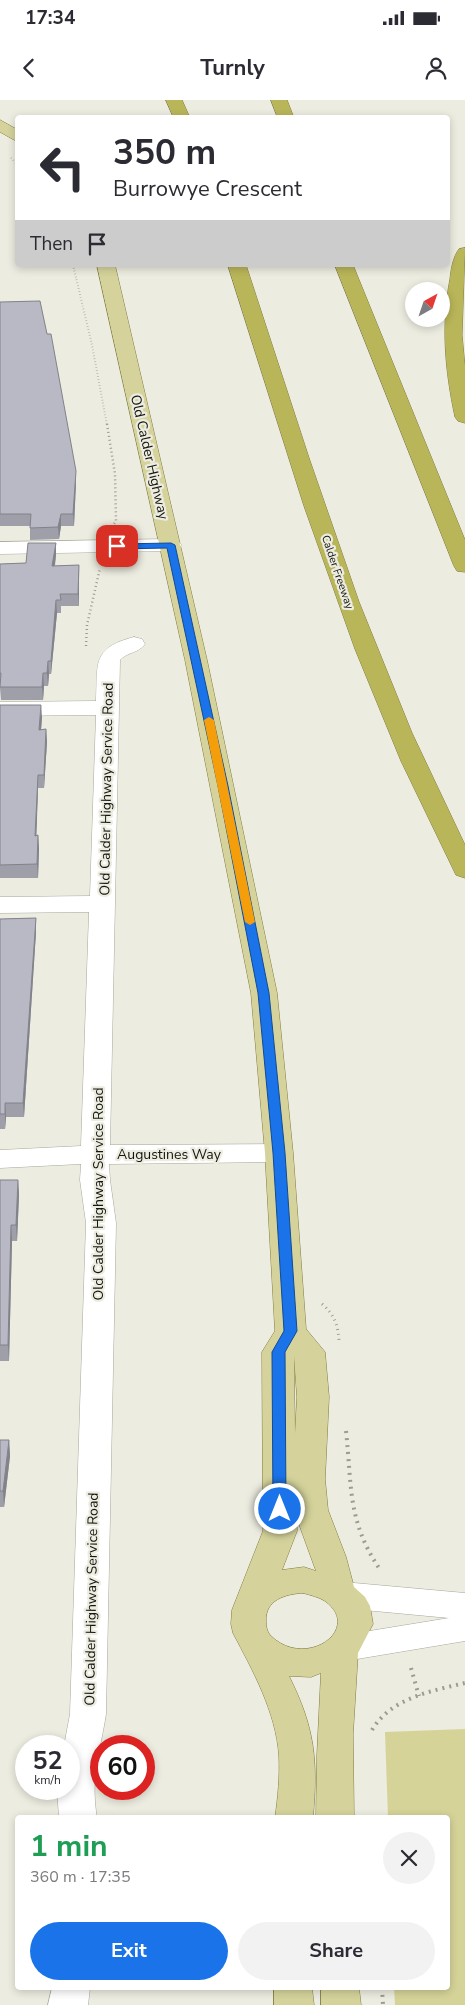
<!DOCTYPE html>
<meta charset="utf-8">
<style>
body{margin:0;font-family:"Nunito Sans",sans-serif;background:#f2f2f3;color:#2b2b33;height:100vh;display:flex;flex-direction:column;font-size:19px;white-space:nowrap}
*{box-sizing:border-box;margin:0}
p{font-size:16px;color:#7c7c81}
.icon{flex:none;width:28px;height:28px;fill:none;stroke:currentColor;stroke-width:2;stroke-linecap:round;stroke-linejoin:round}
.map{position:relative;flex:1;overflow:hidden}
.side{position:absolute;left:15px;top:1715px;width:435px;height:175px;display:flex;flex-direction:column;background:#fff;border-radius:5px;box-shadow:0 2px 8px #0003}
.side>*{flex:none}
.top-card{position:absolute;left:15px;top:15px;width:435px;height:152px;border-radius:5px;box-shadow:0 2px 8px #0003;background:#fff;color:#2b2b33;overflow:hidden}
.needle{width:32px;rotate:40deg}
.controls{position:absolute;left:405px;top:182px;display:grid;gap:10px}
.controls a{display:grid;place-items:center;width:45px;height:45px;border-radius:50%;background:#fff;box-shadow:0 2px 8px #0003;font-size:25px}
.speed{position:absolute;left:15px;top:1635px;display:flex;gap:10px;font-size:25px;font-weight:700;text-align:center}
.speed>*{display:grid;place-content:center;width:65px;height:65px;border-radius:50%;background:#fff;box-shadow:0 2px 8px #0003;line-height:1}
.speed small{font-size:12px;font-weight:400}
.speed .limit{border:8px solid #d22;background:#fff;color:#111}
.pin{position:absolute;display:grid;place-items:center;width:42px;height:42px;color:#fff;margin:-21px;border-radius:10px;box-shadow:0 2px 8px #0006}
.me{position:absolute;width:55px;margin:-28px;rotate:0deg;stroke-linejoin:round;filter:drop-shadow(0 0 4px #0008)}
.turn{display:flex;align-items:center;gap:18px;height:105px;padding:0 15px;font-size:22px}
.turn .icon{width:65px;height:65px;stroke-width:2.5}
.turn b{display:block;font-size:35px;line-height:42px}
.then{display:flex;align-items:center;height:48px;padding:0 15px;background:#0003;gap:10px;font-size:19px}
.round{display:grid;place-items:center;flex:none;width:52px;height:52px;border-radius:26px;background:#f2f2f3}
.head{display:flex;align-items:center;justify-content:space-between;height:85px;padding:0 15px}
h1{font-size:30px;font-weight:700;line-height:38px;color:#1e9e55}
.primary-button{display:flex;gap:10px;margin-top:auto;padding:10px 15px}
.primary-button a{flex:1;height:58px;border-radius:30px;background:#1a73e8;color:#fff;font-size:20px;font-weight:700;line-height:58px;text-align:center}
.primary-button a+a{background:#f2f2f3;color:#2b2b33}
.status{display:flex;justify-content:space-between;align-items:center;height:35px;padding:0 25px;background:#fff;direction:ltr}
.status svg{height:14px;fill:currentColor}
header{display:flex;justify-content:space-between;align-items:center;height:65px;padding:0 15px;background:#fff;font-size:22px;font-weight:700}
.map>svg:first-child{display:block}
</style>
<div class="status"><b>17:34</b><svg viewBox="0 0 49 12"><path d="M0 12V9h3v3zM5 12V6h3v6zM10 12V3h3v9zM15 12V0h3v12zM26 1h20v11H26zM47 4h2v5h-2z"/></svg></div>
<header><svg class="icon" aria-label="back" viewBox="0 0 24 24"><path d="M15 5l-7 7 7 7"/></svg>Turnly<svg class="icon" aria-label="person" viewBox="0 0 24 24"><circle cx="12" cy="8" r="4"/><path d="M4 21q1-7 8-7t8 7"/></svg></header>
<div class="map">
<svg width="465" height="1905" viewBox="0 0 465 1905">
<rect width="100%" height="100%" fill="#ecece0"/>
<!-- green -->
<polygon fill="#d5d398" points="465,1629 465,1905 395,1905 394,1888 448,1888 448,1718 388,1717 385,1632"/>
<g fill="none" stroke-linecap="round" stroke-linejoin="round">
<!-- minor casing -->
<g stroke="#a7a79b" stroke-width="1">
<g id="minor">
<polygon points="171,439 178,441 182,445 178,449 171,451 0,454 0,442"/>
<path d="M134,537L142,539L145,544C139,553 127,552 120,560L110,1045L279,1044L289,1047L293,1053L289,1059L279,1062L109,1064L110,1080L116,1123L106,1614C100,1653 90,1676 97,1718H59L57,1689H69V1646H64L70,1614L86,1123L80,1080L81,1064L0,1068V1050L81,1046L89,812L0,813V797L90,796L96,615L0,616V602L96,601C98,564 91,548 134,537Z"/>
<polygon points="343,1482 465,1493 465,1541 345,1561 333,1557 327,1548 333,1539 345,1535 449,1518 343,1508 331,1504 326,1495 331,1486"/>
<polygon points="52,1888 90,1888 88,1905 48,1905"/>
</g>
</g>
<!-- primary casing -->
<g stroke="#807d40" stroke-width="1">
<g id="primary">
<polygon points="0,20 18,30 18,42 0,32"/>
<path d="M97,165H115L207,560L277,893L293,1053L306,1229L325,1252L329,1297L325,1379L328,1410L346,1457L354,1487L365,1497L370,1506L373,1524L358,1553L353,1634L354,1718H316L317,1655L321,1573L311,1577L289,1576C315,1628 318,1660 313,1718H275C278,1697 280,1676 279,1656C276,1612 253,1571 233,1533L231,1524L232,1510L263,1431L262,1252L275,1231L265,1053L251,893L185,560ZM294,1256L297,1297L295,1334ZM296,1416L316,1471L304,1467L282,1470L297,1431ZM303,1493C310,1495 319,1497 325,1501C364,1529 305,1571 270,1535C267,1531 266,1527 266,1521C265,1500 285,1494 303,1493Z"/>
<polygon points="274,1888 312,1888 314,1905 274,1905"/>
<polygon points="321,1888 359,1888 361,1905 321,1905"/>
</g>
</g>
<!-- motorway casing -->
<g stroke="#807d40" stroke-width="1">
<g id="motorway">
<polygon points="166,0 182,0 190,18 174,18"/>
<polygon points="271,0 287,0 294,18 278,18"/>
<path d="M465,148L462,235L465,267V323L458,321L455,317C445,270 441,226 450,179C451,169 453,157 459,149Z"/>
<polygon points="228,165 246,165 309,358 359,502 412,633 465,745 465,778 456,775 401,661 355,549 304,406"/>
<polygon points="335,165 353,165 465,440 465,472 457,471 454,466"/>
</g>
</g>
<!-- path-far3 -->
<g stroke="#9c9c93" stroke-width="2" stroke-dasharray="0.5 2.5" stroke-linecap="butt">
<polyline points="11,58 18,65"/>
<polyline points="73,165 92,245 107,325"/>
</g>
<!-- path-far2 -->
<g stroke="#9c9c93" stroke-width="2.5" stroke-dasharray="1 3" stroke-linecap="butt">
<polyline points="107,324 115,374 116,421 114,424"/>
<polyline points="86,546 87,525 100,468"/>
</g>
<!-- path-far1 -->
<path stroke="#9c9c93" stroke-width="3" stroke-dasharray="1 4" stroke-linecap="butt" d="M322,1204C334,1214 338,1225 339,1240"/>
<!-- path -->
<g stroke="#9c9c93" stroke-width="4" stroke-dasharray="2 5" stroke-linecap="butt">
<path d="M346,1331C352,1385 347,1420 379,1468"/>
<polyline points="411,1568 419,1596"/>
<path d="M372,1630C391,1598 431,1591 465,1583"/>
<polyline points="382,1888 383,1905"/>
</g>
<!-- minor -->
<use href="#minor" fill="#fff" fill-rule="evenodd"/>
<!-- primary -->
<use href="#primary" fill="#d5d39b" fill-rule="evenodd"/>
<!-- motorway -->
<use href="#motorway" fill="#b9b559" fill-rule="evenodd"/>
</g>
<!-- wall -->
<g fill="#9e9fa9">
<polygon points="0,202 76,382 74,426 61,426 59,439 30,440 30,426 0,426"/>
<polygon points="56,443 56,455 55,466 79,465 79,506 61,506 61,513 57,513 51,574 49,574 48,586 44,586 43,600 1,600 0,588 0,464 26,463"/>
<polygon points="0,605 42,617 41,630 46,629 47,642 44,688 38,688 36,736 38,735 39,749 38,778 0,778"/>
<polygon points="36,818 36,832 24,1017 6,1017 5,1029 0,1029 0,819"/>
<polygon points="0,1080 18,1080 19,1095 17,1141 12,1141 9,1261 0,1261"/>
<polygon points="0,1340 9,1340 10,1356 4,1407 0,1407"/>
</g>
<!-- shaded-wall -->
<g fill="#81828a">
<polygon points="76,371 76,382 74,426 73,414"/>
<polygon points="61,414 61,426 59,439 58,427"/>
<polygon points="56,443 56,455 53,478 52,466"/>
<polygon points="79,465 79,506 78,494"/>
<polygon points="56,500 57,513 51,574 51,561"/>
<polygon points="48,561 49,574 48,586 47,573"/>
<polygon points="43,573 44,586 43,600 42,587"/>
<polygon points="41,605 42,617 40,643 39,630"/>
<polygon points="46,629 47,642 44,688 44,675"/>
<polygon points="38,675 38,688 36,749 35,736"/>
<polygon points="38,735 39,749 38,778 37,764"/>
<polygon points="36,818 36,832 24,1017 23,1003"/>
<polygon points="5,1003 6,1017 5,1029"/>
<polygon points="18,1080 19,1095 17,1141 16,1125"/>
<polygon points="11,1125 12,1141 9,1261 8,1245"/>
<polygon points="9,1340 10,1356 4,1407 3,1391"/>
</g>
<!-- building -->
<g fill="#b8b9c5" stroke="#81828a">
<polygon points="40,201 47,234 51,234 76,371 73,414 61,414 58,427 30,428 31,414 0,414 0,202"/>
<polygon points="28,443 56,443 52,466 79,465 78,494 60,494 61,500 56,500 51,561 48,561 47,573 43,573 42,587 0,587 1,573 0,573 0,464 26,463"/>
<polygon points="0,605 41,605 39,630 46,629 44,675 38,675 35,736 38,735 37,764 0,765"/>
<polygon points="36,818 23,1003 5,1003 5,1014 0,1014 0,819"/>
<polygon points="0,1080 18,1080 16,1125 11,1125 8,1245 0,1245"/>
<polygon points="0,1340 9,1340 3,1391 0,1391"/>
</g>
<!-- route -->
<polygon fill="#1a73e8" stroke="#114b97" points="171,443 175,445 228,686 269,893 285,1053 297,1231 285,1252 286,1409 284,1412 275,1412 273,1409 272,1252 284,1231 273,1053 258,893 218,686 167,448 117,449 113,446 117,444"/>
<!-- slow -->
<polygon fill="#f59e0b" points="209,617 214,620 255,822 250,825 245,822 204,620"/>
<g text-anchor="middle" stroke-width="4.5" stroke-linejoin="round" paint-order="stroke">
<!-- far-street labels -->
<g font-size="11" fill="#151511" stroke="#ecece0">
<text transform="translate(338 472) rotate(71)" y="4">Calder Freeway</text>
</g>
<!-- street labels -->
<g font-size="14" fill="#151511" stroke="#ecece0">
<text transform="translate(150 357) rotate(77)" y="5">Old Calder Highway</text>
<text transform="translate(106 689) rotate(-89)" y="5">Old Calder Highway Service Road</text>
<text x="169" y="1059">Augustines Way</text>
<text transform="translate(98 1094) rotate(-90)" y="5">Old Calder Highway Service Road</text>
<text transform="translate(91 1499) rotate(-89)" y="5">Old Calder Highway Service Road</text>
</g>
</g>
</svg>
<div class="controls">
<a><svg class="needle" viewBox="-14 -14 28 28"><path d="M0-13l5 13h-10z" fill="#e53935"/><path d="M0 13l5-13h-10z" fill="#7c7c81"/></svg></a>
</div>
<div class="speed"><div>52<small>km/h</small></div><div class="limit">60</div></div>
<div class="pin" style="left:117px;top:446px;background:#d93025"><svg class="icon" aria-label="arrive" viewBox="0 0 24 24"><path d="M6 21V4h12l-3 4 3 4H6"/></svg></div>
<svg class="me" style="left:280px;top:1409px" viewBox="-20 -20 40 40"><circle r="17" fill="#1a73e8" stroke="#fff" stroke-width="3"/><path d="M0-11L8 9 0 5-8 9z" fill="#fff"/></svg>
<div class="top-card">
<div class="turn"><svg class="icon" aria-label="left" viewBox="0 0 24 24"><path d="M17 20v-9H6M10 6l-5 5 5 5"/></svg><div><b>350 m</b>Burrowye Crescent</div></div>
<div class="then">Then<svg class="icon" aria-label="arrive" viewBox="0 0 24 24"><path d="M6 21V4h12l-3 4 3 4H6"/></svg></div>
</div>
<section class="side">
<div class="head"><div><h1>1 min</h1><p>360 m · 17:35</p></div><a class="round"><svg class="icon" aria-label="close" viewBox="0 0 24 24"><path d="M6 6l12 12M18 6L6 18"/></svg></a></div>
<div class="primary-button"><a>Exit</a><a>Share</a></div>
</section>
</div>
